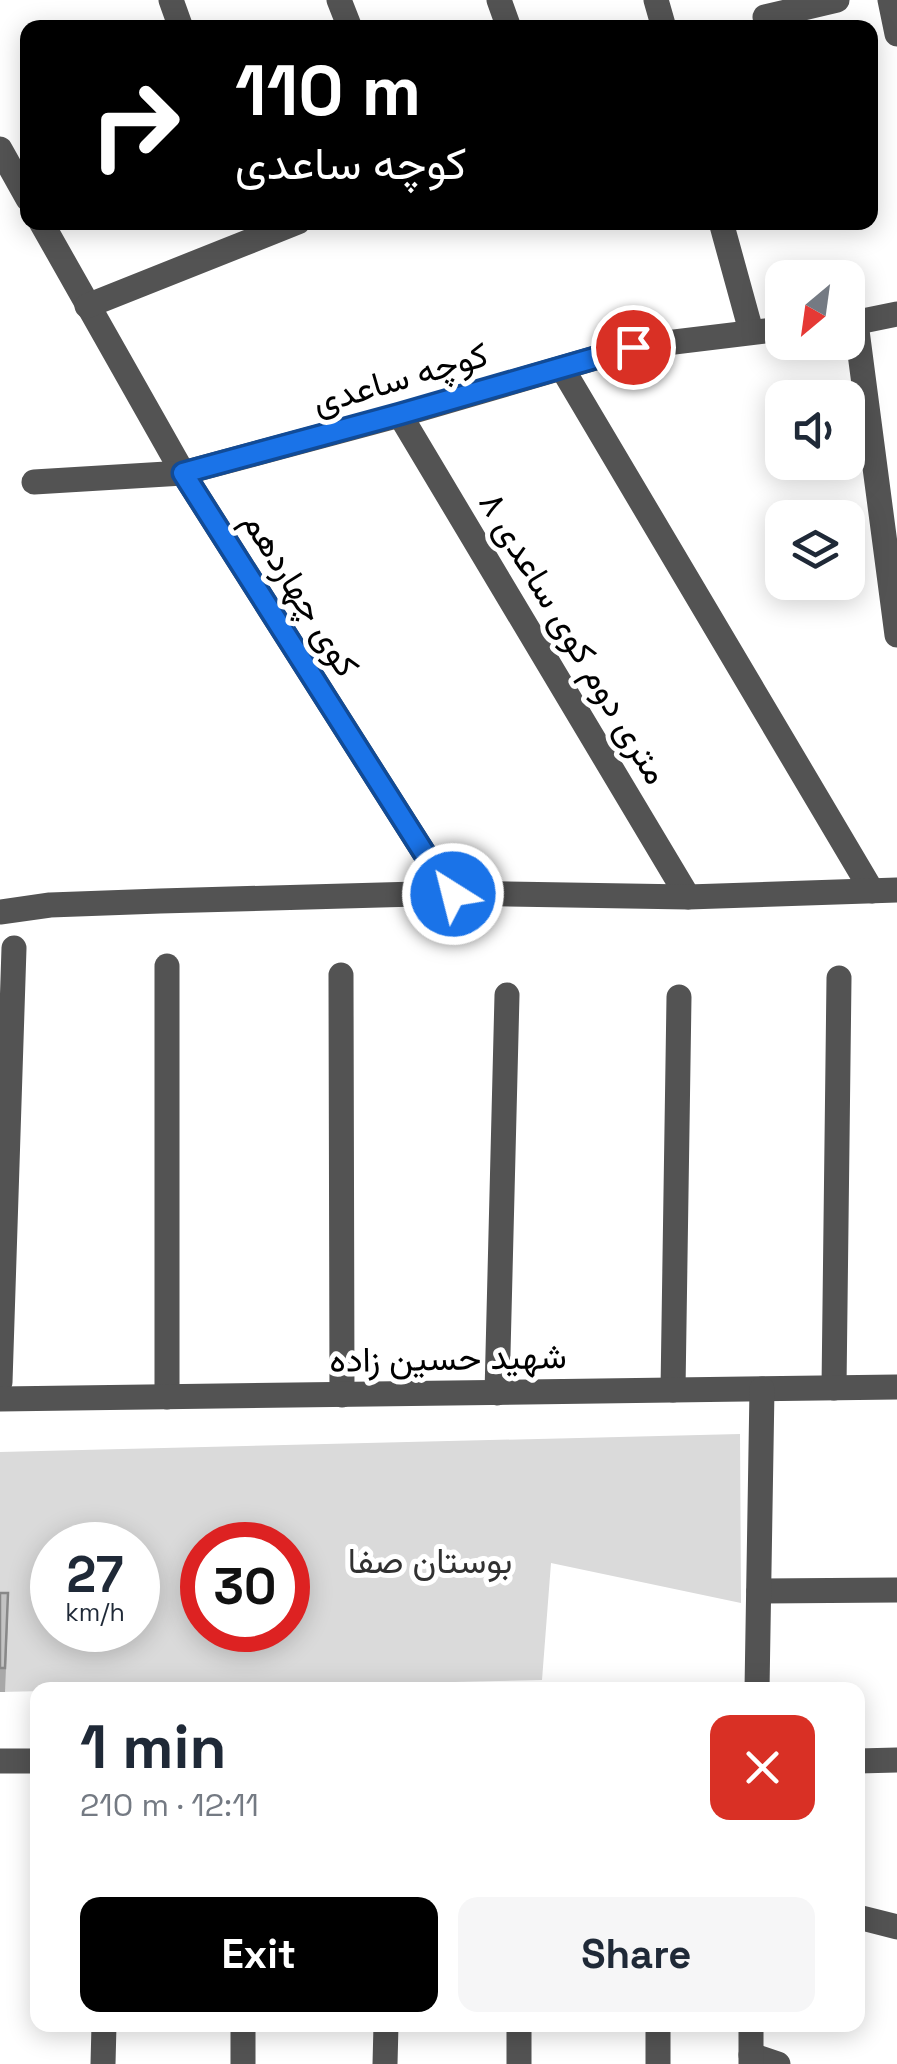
<!DOCTYPE html>
<meta charset="utf-8">
<style>
body{margin:0;font-family:"Space Grotesk",Vazirmatn,sans-serif;background:#f6f6f7;color:#1f2937;height:100vh;display:flex;flex-direction:column;font-size:38px;white-space:nowrap}
*{box-sizing:border-box;margin:0}
p{font-size:32px;color:#747a83}
.icon{flex:none;width:55px;height:55px;fill:none;stroke:currentColor;stroke-width:2;stroke-linecap:round;stroke-linejoin:round}
.map{position:relative;flex:1;overflow:hidden}
.panel{position:absolute;left:30px;top:1682px;width:835px;height:350px;display:flex;flex-direction:column;background:#fff;border-radius:20px;box-shadow:0 5px 25px #0003}
.panel>*{flex:none}
.hud{position:absolute;left:20px;top:20px;width:858px;height:210px;border-radius:20px;box-shadow:0 5px 25px #0003;background:#000;color:#fff;overflow:hidden}
.needle{width:65px;rotate:209deg}
.buttons{position:absolute;left:765px;top:260px;display:grid;gap:20px}
.buttons a{display:grid;place-items:center;width:100px;height:100px;border-radius:20px;background:#fff;box-shadow:0 5px 25px #0003;font-size:50px}
.speed{position:absolute;left:30px;top:1522px;display:flex;gap:20px;font-size:50px;font-weight:700;text-align:center}
.speed>*{display:grid;place-content:center;width:130px;height:130px;border-radius:50%;background:#fff;box-shadow:0 5px 25px #0003;line-height:1}
.speed small{font-size:25px;font-weight:400}
.speed .limit{border:15px solid #d22;background:#fff;color:#111}
.pin{position:absolute;display:grid;place-items:center;width:85px;height:85px;color:#fff;margin:-42px;border:5px solid #fff;border-radius:50%;box-shadow:0 2px 10px #0007}
.me{position:absolute;width:110px;margin:-55px;rotate:324deg;stroke-linejoin:round;filter:drop-shadow(0 0 8px #0008)}
.turn{display:flex;align-items:center;gap:35px;height:210px;padding:0 50px;font-size:45px}
.turn .icon{width:130px;height:130px;stroke-width:2.5}
.turn b{display:block;font-size:70px;line-height:85px}
.round{display:grid;place-items:center;flex:none;width:105px;height:105px;border-radius:20px;background:#f6f6f7}
.headline{display:flex;align-items:center;justify-content:space-between;height:170px;padding:0 50px}
h1{font-size:60px;font-weight:800;line-height:75px}
.cta{display:flex;gap:20px;margin-top:auto;padding:20px 50px}
.cta a{flex:1;height:115px;border-radius:20px;background:#000;color:#fff;font-size:40px;font-weight:800;line-height:115px;text-align:center}
.cta a+a{background:#f6f6f7;color:#1f2937}
.map>svg:first-child{display:block}
</style>
<div class="map">
<svg width="897" height="2064" viewBox="0 0 897 2064">
<rect width="100%" height="100%" fill="#fff"/>
<!-- green -->
<path fill="#dadada" fill-rule="evenodd" d="M740,1434L741,1603L551,1563L542,1680L0,1692V1452ZM52,1545H138V1630H52ZM202,1545H288V1630H202Z"/>
<g fill="none" stroke-linecap="round" stroke-linejoin="round">
<!-- minor -->
<g stroke="#535353" stroke-width="25">
<polyline points="171,0 181,28"/>
<polyline points="339,0 350,28"/>
<polyline points="499,0 509,28"/>
<polyline points="656,0 664,28"/>
<polyline points="890,0 897,34"/>
<polyline points="765,17 837,0"/>
<polyline points="0,149 28,199"/>
<polyline points="41,222 183,473 442,881 453,893"/>
<polyline points="721,222 751,331"/>
<polyline points="87,306 298,222"/>
<polyline points="856,323 897,635"/>
<polyline points="848,324 897,314"/>
<polyline points="562,368 872,891"/>
<polyline points="400,415 688,897"/>
<polyline points="34,482 183,473 400,415 633,347 782,329"/>
<polyline points="0,912 50,905 160,901 453,893 688,897 897,890"/>
<polyline points="167,966 167,1397"/>
<polyline points="341,975 342,1395"/>
<polyline points="0,1382 14,948"/>
<polyline points="834,1388 839,978"/>
<polyline points="673,1390 679,997"/>
<polyline points="497,1393 507,995"/>
<polyline points="0,1399 897,1387"/>
<polyline points="759,1591 897,1590"/>
<polyline points="757,1690 762,1389"/>
<polyline points="0,1761 38,1761"/>
<polyline points="858,1761 897,1760"/>
<polyline points="858,1917 897,1927"/>
<polyline points="751,2055 778,2064"/>
<polyline points="103,2064 104,2025"/>
<polyline points="243,2064 243,2025"/>
<polyline points="385,2064 386,2025"/>
<polyline points="519,2064 519,2025"/>
<polyline points="658,2064 658,2025"/>
<polyline points="751,2064 751,2025"/>
</g>
</g>
<!-- wall -->
<polygon fill="#a8a8a8" points="0,1593 8,1617 5,1692 0,1692"/>
<!-- building -->
<polygon fill="#c3c3c3" stroke="#888" stroke-width="2.5" points="0,1593 8,1593 5,1668 0,1668"/>
<g fill="none" stroke-linecap="round" stroke-linejoin="round">
<!-- route casing -->
<g stroke="#114b97" stroke-width="25">
<polyline id="route" points="453,894 442,881 183,473 400,414 633,347"/>
</g>
<!-- route -->
<use href="#route" stroke="#1a73e8" stroke-width="18"/>
</g>
<g text-anchor="middle" stroke-width="10" stroke-linejoin="round" paint-order="stroke">
<!-- street labels -->
<g font-size="35" fill="#000" stroke="#fff">
<text transform="translate(400 378) rotate(-16)" y="12">کوچه ساعدی</text>
<text transform="translate(301 594) rotate(58)" y="12">کوی چهاردهم</text>
<text transform="translate(574 638) rotate(59)" y="12">۸ متری دوم کوی ساعدی</text>
<text transform="translate(448 1358) rotate(-1)" y="12">شهید حسین زاده</text>
</g>
<!-- park labels -->
<g font-size="35" fill="#313131" stroke="#fff">
<text x="430" y="1573">بوستان صفا</text>
</g>
</g>
</svg>
<div class="buttons">
<a><svg class="needle" viewBox="-14 -14 28 28"><path d="M0-13l5 13h-10z" fill="#e53935"/><path d="M0 13l5-13h-10z" fill="#747a83"/></svg></a>
<a><svg class="icon" aria-label="sound" viewBox="0 0 24 24"><path d="M4 9h4l5-4v14l-5-4H4zM17 9q2 3 0 6"/></svg></a>
<a><svg class="icon" aria-label="layers" viewBox="0 0 24 24"><path d="M12 4l9 5-9 5-9-5zM3 14l9 5 9-5"/></svg></a>
</div>
<div class="speed"><div>27<small>km/h</small></div><div class="limit">30</div></div>
<div class="pin" style="left:633px;top:347px;background:#d93025"><svg class="icon" aria-label="arrive" viewBox="0 0 24 24"><path d="M6 21V4h12l-3 4 3 4H6"/></svg></div>
<svg class="me" style="left:453px;top:894px" viewBox="-20 -20 40 40"><circle r="17" fill="#1a73e8" stroke="#fff" stroke-width="3"/><path d="M0-11L8 9 0 5-8 9z" fill="#fff"/></svg>
<div class="hud">
<div class="turn"><svg class="icon" aria-label="right" viewBox="0 0 24 24"><path d="M7 20v-9h11M14 6l5 5-5 5"/></svg><div><b>110 m</b>کوچه ساعدی</div></div>
</div>
<section class="panel">
<div class="headline"><div><h1>1 min</h1><p>210 m · 12:11</p></div><a class="round" style="background:#d93025;color:#fff"><svg class="icon" aria-label="close" viewBox="0 0 24 24"><path d="M6 6l12 12M18 6L6 18"/></svg></a></div>
<div class="cta"><a>Exit</a><a>Share</a></div>
</section>
</div>
